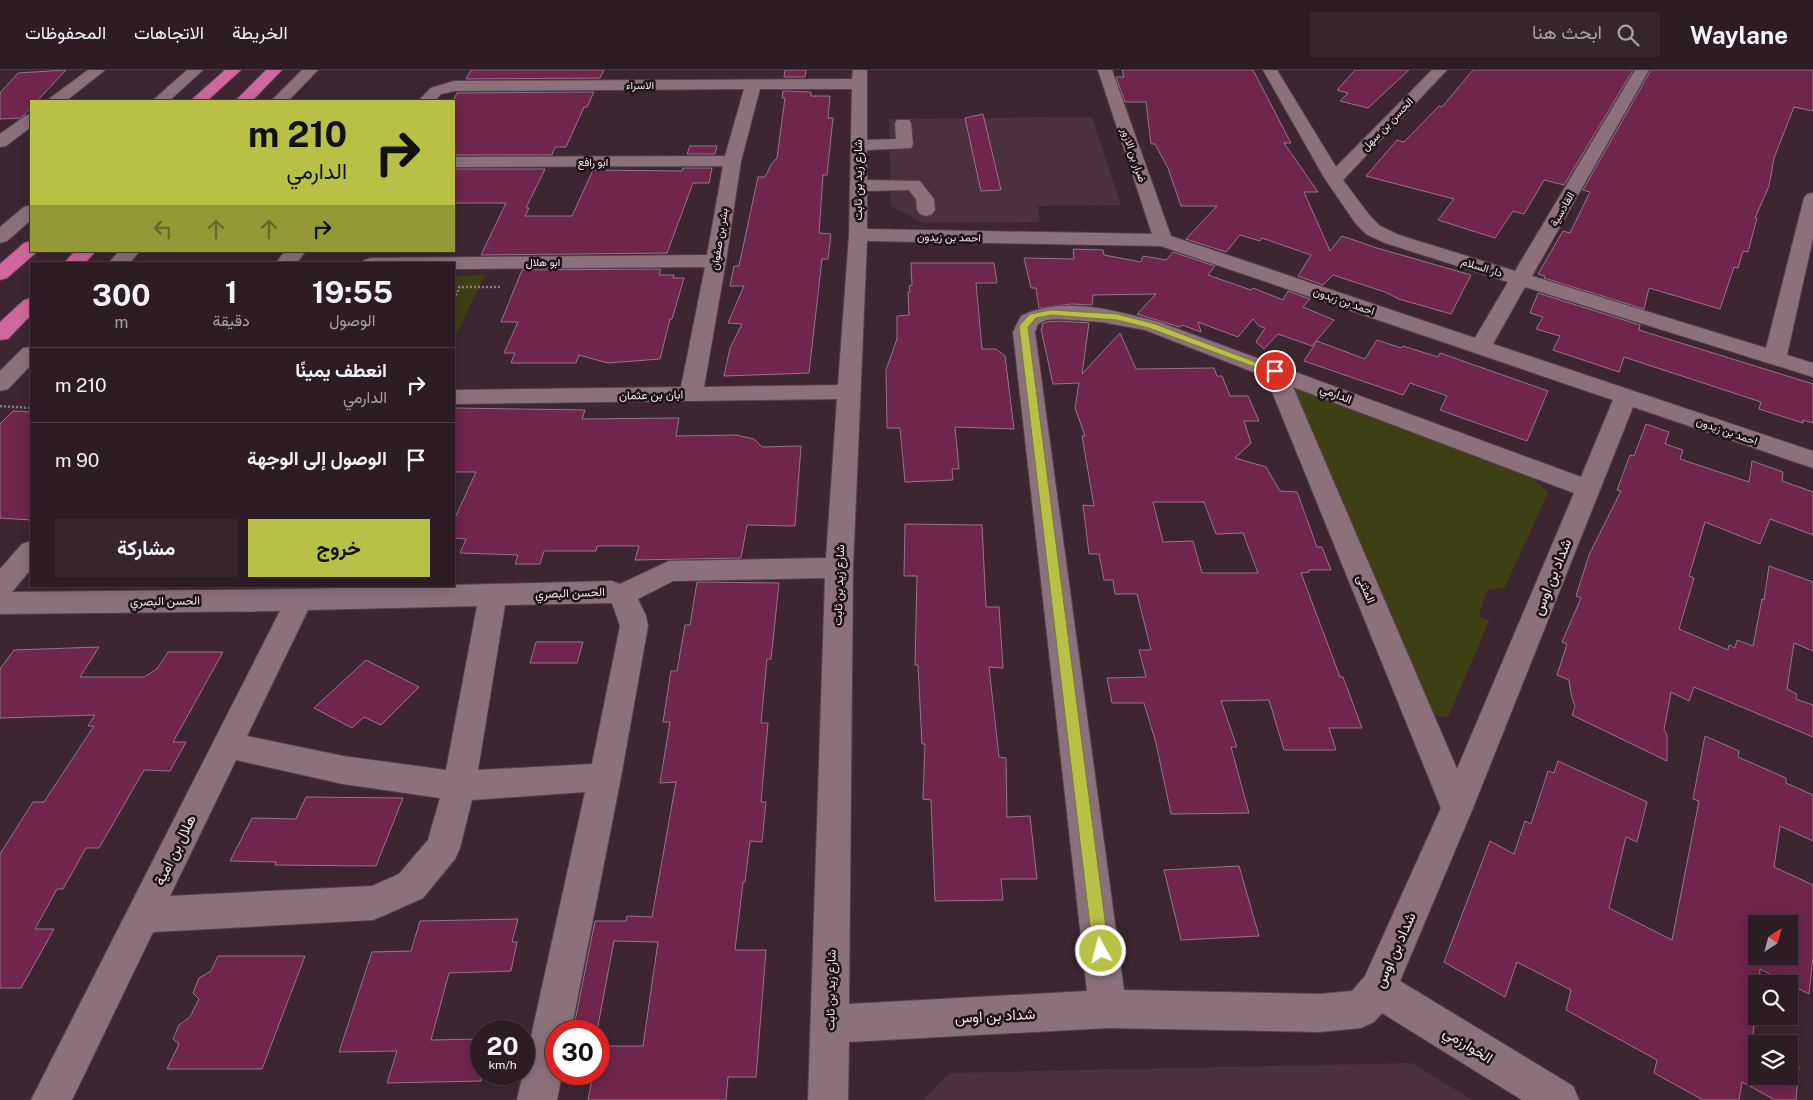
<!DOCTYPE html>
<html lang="ar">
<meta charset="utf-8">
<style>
body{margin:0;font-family:"Public Sans",Vazirmatn,sans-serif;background:#36252d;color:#f1f3f6;direction:rtl;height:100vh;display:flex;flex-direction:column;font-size:19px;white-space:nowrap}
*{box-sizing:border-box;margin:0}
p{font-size:16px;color:#a7a1a7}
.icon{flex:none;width:28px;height:28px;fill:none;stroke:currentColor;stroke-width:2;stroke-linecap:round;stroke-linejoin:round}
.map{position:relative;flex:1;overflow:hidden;direction:ltr}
.panel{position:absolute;left:30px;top:192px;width:425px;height:325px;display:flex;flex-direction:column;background:#2e1c25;border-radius:0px;box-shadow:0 2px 12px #0003,0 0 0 1px #493a42;direction:rtl}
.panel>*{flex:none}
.top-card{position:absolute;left:30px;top:30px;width:425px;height:152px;border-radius:0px;box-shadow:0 2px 12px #0003,0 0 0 1px #493a42;direction:rtl;background:#b9c046;color:#111;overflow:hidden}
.needle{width:32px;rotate:36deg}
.tools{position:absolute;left:1748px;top:845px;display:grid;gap:10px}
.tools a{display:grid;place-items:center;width:50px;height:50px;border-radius:0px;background:#2e1c25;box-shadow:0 2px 12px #0003,0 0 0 1px #493a42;font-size:25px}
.speed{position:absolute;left:470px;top:950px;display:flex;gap:10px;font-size:25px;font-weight:700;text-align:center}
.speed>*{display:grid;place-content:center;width:65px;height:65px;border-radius:50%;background:#2e1c25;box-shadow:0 2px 12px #0003,0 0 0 1px #493a42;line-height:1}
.speed small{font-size:12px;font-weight:400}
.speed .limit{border:8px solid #d22;background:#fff;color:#111}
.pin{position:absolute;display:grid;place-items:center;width:42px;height:42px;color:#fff;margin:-21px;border:2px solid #fff;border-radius:50%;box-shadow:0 1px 5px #0007}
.me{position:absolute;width:55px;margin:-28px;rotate:353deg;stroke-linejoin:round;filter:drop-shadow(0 0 4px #0008)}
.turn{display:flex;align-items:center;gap:18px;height:105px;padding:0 25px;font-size:22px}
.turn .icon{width:65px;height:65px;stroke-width:2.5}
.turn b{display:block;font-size:35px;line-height:42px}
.lanes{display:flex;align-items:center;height:48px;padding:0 25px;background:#0003;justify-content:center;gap:25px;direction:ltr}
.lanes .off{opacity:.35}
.eta{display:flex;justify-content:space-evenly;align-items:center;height:85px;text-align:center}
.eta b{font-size:30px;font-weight:700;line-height:35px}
.primary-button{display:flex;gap:10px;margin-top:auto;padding:10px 25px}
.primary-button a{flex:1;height:58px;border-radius:0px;background:#b9c046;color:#111;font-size:20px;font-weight:700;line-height:58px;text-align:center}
.primary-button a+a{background:#36252d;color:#f1f3f6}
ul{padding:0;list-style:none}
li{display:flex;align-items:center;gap:15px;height:75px;padding:0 25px;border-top:1px solid #493a42}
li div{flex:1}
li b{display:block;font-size:19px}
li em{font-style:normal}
header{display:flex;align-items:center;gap:30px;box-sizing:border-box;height:70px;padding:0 25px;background:#2e1c25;border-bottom:1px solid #493a42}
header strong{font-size:24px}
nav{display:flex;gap:28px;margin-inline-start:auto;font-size:18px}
.search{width:350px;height:45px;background:#36252d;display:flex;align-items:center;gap:12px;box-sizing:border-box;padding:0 18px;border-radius:0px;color:#a7a1a7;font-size:19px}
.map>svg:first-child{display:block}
</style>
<header>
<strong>Waylane</strong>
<div class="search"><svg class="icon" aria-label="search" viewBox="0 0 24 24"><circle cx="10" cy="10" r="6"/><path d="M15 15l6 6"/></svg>ابحث هنا</div>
<nav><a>الخريطة</a><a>الاتجاهات</a><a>المحفوظات</a></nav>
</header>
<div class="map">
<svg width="1813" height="1030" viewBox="0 0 1813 1030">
<rect width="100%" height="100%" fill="#3d2631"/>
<!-- built -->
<g fill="#4c303d">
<polygon points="1092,47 1121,135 1038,136 1039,152 923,153 891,136 889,49"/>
<polygon points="1412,993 1472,1030 923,1030 949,1003"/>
</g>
<!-- green -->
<g fill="#3d4013">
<polygon points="485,205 454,269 454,206"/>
<polygon points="1294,315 1535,409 1548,423 1505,517 1487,520 1479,546 1489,551 1448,647 1425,645 1289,323"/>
</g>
<!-- building -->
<g fill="#70254d" stroke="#937783" fill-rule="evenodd">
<polygon points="66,0 37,31 31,31 31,37 24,45 20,48 0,49 0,23 18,3"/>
<polygon points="471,0 604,0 600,8 466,9"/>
<polygon points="785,0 806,0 805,7 784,7"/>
<polygon points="1122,0 1253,0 1291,73 1284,73 1318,122 1304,122 1330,181 1342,166 1377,178 1471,205 1451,244 1399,229 1385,222 1333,205 1323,215 1298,206 1311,185 1262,168 1260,171 1240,165 1226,182 1186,169 1217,136 1181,136 1168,98 1155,74 1151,74 1146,32 1125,32 1116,7 1124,7"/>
<polygon points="1355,0 1409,0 1368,38 1340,31 1348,23 1337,20"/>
<polygon points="1473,0 1633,0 1564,115 1544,110 1524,144 1513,141 1495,168 1438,150 1454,129 1366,106 1397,70 1404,72 1439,36 1442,37"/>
<polygon points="1651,0 1813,0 1813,41 1794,37 1774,88 1769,116 1755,148 1757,148 1748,182 1743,181 1738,198 1734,197 1720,239 1649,218 1644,239 1544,208 1545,206 1538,204 1563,161 1570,163 1590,122 1583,120"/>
<polygon points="783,21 811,22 811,26 830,26 828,48 833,48 827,105 823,105 819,163 831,164 828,189 822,189 809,303 724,306 730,278 742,254 728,253 744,216 730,216 734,196 739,196 758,107 765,107 772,93 777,88 785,28 782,28"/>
<polygon points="594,22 587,37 584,37 566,77 555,77 552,85 454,85 454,29 457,23"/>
<polygon points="983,44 1001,120 981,121 965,48"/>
<polygon points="690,76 717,76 715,84 687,84"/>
<polygon points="683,98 712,98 709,113 693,113 667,183 481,185 506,133 454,133 454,99 545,99 526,138 529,138 525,146 572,146 593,100 682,101"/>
<polygon points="1073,179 1103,180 1104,185 1141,192 1143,186 1166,190 1173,182 1215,196 1208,205 1251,220 1253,218 1283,230 1288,221 1310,229 1303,237 1334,250 1312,276 1278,264 1264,279 1256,272 1265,258 1259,256 1253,249 1238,267 1198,252 1201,262 1182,255 1180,257 1137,244 1156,224 1093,225 1092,235 1072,234 1039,238 1036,218 1031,218 1024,188 1074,189"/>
<polygon points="911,193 994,193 997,213 976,213 982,279 996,279 1005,286 1014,359 955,357 959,399 952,399 953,410 905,412 900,358 887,358 886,300 897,269 897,246 909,245 908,222 910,222 909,216 912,215"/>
<polygon points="661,199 659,205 674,205 673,208 684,208 672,249 670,249 660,289 608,293 579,285 576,293 511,293 515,283 504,283 518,252 501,252 522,200"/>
<polygon points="1538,223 1640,255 1639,260 1813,314 1813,353 1803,350 1803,353 1759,339 1761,332 1624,287 1619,302 1553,280 1560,266 1536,259 1543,247 1530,243"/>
<path d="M1058,251L1089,253L1082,304L1120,263L1136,299L1214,298L1217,306H1222L1230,326H1248L1259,351H1244L1251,373L1235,388L1266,397L1280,421L1297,422L1317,477H1322L1331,500H1309V502L1301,503L1340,607H1343L1362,658H1329L1336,680H1284L1269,630L1221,631L1237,677H1231L1249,743L1171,744L1156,673L1144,633H1112L1107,608L1146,607L1139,580H1151L1137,524H1115L1113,510H1104L1099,484H1089L1083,435L1094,436L1082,366H1085L1075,338L1079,313L1053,314L1041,259H1042V254L1047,252ZM1153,432H1204L1216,464L1243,463L1258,503H1202L1193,471L1163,472Z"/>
<polygon points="1377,270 1401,278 1403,276 1438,287 1440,283 1548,321 1527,371 1440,340 1447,326 1410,313 1403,325 1304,291 1317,271 1365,289"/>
<polygon points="454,338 585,340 582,349 679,348 676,366 736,365 754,369 762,377 801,376 795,456 747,455 741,488 635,490 639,476 597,476 596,481 544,481 540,494 515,494 518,485 460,483 466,469 454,468 454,450 476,402 454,402"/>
<polygon points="13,341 31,342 31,450 0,448 0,354"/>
<polygon points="1646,354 1669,362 1665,374 1683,380 1680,389 1749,412 1752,391 1783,402 1782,411 1813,422 1813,465 1770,449 1760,474 1705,452 1689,506 1694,508 1679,559 1728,580 1729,575 1735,578 1737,570 1753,576 1762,529 1764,530 1769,496 1813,512 1813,581 1794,573 1787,619 1797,624 1796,629 1813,635 1813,667 1694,617 1689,631 1671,622 1664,660 1667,665 1667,691 1572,645 1575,637 1571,624 1569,610 1557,605 1567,574 1562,572 1581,528 1576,526 1589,485 1621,421 1617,420 1630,385 1634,386"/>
<polygon points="905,454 982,455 986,537 999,537 1003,598 989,597 999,687 1006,688 1007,747 1030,746 1037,809 1001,809 1003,830 935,831 931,730 923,729 925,674 922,674 918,595 915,595 917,506 904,506"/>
<polygon points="697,512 779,513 771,589 767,589 761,653 768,653 761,732 766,732 762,772 750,771 745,812 743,812 735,880 766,880 756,1007 728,1007 726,1030 588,1030 593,1004 599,1004 604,976 643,976 658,872 614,871 597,961 573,961 595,851 626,851 627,846 652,847 676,712 660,713 670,652 663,652 671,601 677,601 685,555 690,555"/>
<polygon points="536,572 583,572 577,593 530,593"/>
<polygon points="99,577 80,607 144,607 157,599 168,582 223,582 173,672 186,672 170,701 144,700 99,778 86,778 63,819 57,819 35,859 54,859 21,918 0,918 0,784 33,732 44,732 94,656 88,656 95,645 0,648 0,599 14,580"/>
<polygon points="366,590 419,617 381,655 364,647 352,658 314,638"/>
<path d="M1705,666L1739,681L1738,687L1786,708V713L1813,725V771L1780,756L1774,797L1813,815V886L1809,924L1760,899L1759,914H1756V936L1752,973L1756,975V1006H1789V992L1799,997L1796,1030H1775L1742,1012L1739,1030H1703L1654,1003L1657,990L1566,940L1571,920L1517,892L1505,927L1444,892L1490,771L1514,784L1525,751L1531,754L1548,701L1554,703L1558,691L1647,732L1637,772L1626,767L1609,838L1672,870L1699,731L1693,729ZM1756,854H1789V886H1756Z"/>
<polygon points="306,727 403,728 376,796 275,795 276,792 230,791 252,748 296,749"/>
<polygon points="1239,796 1259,866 1181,870 1164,800"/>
<polygon points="518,849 512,872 517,872 511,901 449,903 431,970 481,969 481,1011 387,1013 397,981 339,982 372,882 411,881 420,851"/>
<polygon points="218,886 305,886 262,999 167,999 179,974 173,969 179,955 190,947 199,929 193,923 199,908 211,901"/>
</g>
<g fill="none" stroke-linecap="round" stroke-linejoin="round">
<!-- minor casing -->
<g stroke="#55424b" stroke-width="2">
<g id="minor">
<polygon points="88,0 105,0 66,31 48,31 50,28"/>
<polygon points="187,0 203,0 169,31 152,31"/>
<polygon points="302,0 318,0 288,31 271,31"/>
<path d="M853,0H867V70L896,69L895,53L897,50H909L911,53L913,74L911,78L867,80V110L920,111L934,129L935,140L932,144L926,146L920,144L917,140L916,129L909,120L867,121V159L1152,164L1098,0H1112L1171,166L1475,268L1508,212L1385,173L1366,164L1356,154L1325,109L1263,0H1277L1336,97L1432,0H1447L1343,110L1370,146L1380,156L1399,165L1515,201L1635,0H1649L1532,206L1766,278L1804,128L1807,124L1813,123V168L1787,285L1813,293V307L1525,217L1493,274L1813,381V398L1633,337L1473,738L1400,911L1573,1016L1579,1030H1522L1382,943L1374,952L1361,958L1320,962L1108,958L849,972L848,1030H808L825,508L673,511L638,529L646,546L648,556L621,707L571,961H556V1004H562L557,1030H517L585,722L472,730L460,778L455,789L423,828L385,845L373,850L153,862L72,1030H31L280,541L0,544V499L22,474L31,471V499L12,522L299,519L612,511L620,514L669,491L826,488L837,329L454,334V320L681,317L705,197L454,199V194H361L364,190L371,188L707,185L723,96L454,97V87L725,86L744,19L455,21L441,24L435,31H418L431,18L454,11L852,9ZM760,19H852L849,165L838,315L704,317L726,191L741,91ZM867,171L1161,176L1613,330L1581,407L1159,252C1116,241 1063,225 1021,246L1013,262L1087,921L849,934L853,498ZM1058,249L1102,252L1145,260L1266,307L1441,738L1365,906L1352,921L1320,924L1124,920L1035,262L1038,254L1046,250ZM1293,317L1574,423L1457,699ZM612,533L620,556L592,694L478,700L505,535ZM477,536L446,700L343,686L247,666L308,540ZM236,690L343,714L440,728L428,770L399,804L372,816L170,826Z"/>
<polygon points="31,44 31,57 6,76 0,77 0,64 25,46"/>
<polygon points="31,135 31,150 7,171 0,173 0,157 24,137"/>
<polygon points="119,181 140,181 129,194 108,194"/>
<polygon points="285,181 306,181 296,194 275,194"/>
<polygon points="31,277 31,295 8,319 0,321 0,301 23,278"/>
</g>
</g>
<!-- highway casing -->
<g stroke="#55424b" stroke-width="2">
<g id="highway">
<polygon points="225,0 241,0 207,31 190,31"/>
<polygon points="266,0 282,0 252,31 235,31"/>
<polygon points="31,171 31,181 38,181 7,208 0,210 0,194 24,173"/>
<polygon points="75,181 96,181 84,194 63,194"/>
<polygon points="31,228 31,245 8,269 0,270 0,252 24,230"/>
</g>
</g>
<!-- path -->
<g stroke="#8f7c84" stroke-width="2.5" stroke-dasharray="2 2" stroke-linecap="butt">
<polyline points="454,217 502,217"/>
<polyline points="454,229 460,217"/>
<polyline points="0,336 31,338"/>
</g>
<!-- minor -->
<use href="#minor" fill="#8c717d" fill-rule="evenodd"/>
<!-- highway -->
<use href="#highway" fill="#cf689c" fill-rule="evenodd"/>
</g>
<!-- route -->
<polygon fill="#b9c046" stroke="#787d2e" points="1051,240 1117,244 1155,254 1279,301 1275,304 1271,303 1149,258 1117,250 1051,245 1036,248 1028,257 1109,881 1106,887 1101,889 1096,887 1093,881 1019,256 1030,244"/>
<g text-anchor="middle" stroke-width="5" stroke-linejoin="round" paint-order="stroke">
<!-- far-street labels -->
<g font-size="11" fill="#f4e5eb" stroke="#1d1318">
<text x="640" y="19">الاسراء</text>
<text transform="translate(1387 54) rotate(-46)" y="4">الحسن بن سهل</text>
<text transform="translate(1134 85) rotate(71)" y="4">ضرار بن الازور</text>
<text x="593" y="96">ابو رافع</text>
<text transform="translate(1562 139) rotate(-60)" y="4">القادسية</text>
<text transform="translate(949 167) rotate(1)" y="4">احمد بن زيدون</text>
<text transform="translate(719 169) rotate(-81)" y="4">بشر بن صفوان</text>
<text x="543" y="196">ابو هلال</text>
<text transform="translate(1482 197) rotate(17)" y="4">دار السلام</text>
<text transform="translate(1344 231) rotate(19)" y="4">احمد بن زيدون</text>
<text transform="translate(1727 361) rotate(19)" y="4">احمد بن زيدون</text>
</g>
<!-- street labels -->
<g font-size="12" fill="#f4e5eb" stroke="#1d1318">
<text transform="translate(858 110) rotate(-90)" y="4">شارع زيد بن ثابت</text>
<text transform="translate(1336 324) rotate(21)" y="4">الدارمي</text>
<text transform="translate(651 325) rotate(-1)" y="4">ابان بن عثمان</text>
<text transform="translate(839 515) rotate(-88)" y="4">شارع زيد بن ثابت</text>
<text transform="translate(1366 519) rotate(67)" y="4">المثنى</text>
<text transform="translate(570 523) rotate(-2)" y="4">الحسن البصري</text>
<text transform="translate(165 531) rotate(-1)" y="4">الحسن البصري</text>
<text transform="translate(831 920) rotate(-89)" y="4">شارع زيد بن ثابت</text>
</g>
<!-- near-street labels -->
<g font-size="15" fill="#f4e5eb" stroke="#1d1318">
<text transform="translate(1552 507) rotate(-68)" y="5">شداد بن اوس</text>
<text transform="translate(175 780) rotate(-64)" y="5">هلال بن امية</text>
<text transform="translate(1395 880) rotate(-66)" y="5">شداد بن اوس</text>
<text transform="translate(995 946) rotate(-3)" y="5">شداد بن اوس</text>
<text transform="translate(1468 975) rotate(32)" y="5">الخوارزمي</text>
</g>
</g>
</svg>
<div class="tools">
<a><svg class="needle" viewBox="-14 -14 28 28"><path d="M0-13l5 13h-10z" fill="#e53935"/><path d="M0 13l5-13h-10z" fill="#a7a1a7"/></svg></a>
<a><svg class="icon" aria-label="search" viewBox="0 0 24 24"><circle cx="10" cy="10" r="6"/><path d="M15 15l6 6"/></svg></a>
<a><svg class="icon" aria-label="layers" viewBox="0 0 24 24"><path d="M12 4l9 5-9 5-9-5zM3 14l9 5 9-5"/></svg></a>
</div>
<div class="speed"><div>20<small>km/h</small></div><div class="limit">30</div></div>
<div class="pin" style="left:1275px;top:301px;background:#d93025"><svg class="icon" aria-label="arrive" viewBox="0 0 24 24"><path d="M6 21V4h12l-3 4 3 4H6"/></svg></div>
<svg class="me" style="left:1101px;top:881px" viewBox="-20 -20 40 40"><circle r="17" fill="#b9c046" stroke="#fff" stroke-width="3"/><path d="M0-11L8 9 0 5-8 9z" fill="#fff"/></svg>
<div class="top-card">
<div class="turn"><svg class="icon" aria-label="right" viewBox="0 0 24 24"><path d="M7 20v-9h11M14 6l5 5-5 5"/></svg><div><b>210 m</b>الدارمي</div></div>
<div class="lanes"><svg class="icon off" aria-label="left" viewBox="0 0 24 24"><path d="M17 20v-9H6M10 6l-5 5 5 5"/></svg><svg class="icon off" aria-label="ahead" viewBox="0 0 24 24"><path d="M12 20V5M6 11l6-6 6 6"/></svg><svg class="icon off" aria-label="ahead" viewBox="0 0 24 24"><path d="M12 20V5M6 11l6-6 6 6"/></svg><svg class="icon" aria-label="right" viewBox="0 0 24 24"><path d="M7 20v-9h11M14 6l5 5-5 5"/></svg></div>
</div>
<section class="panel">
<div class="eta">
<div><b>19:55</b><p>الوصول</p></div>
<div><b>1</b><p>دقيقة</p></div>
<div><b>300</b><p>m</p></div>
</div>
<ul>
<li><svg class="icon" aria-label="right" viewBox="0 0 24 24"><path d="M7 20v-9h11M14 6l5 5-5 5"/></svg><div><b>انعطف يمينًا</b><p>الدارمي</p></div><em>210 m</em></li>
<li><svg class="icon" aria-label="arrive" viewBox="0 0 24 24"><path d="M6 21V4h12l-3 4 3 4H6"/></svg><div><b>الوصول إلى الوجهة</b></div><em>90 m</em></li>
</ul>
<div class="primary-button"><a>خروج</a><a>مشاركة</a></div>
</section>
</div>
